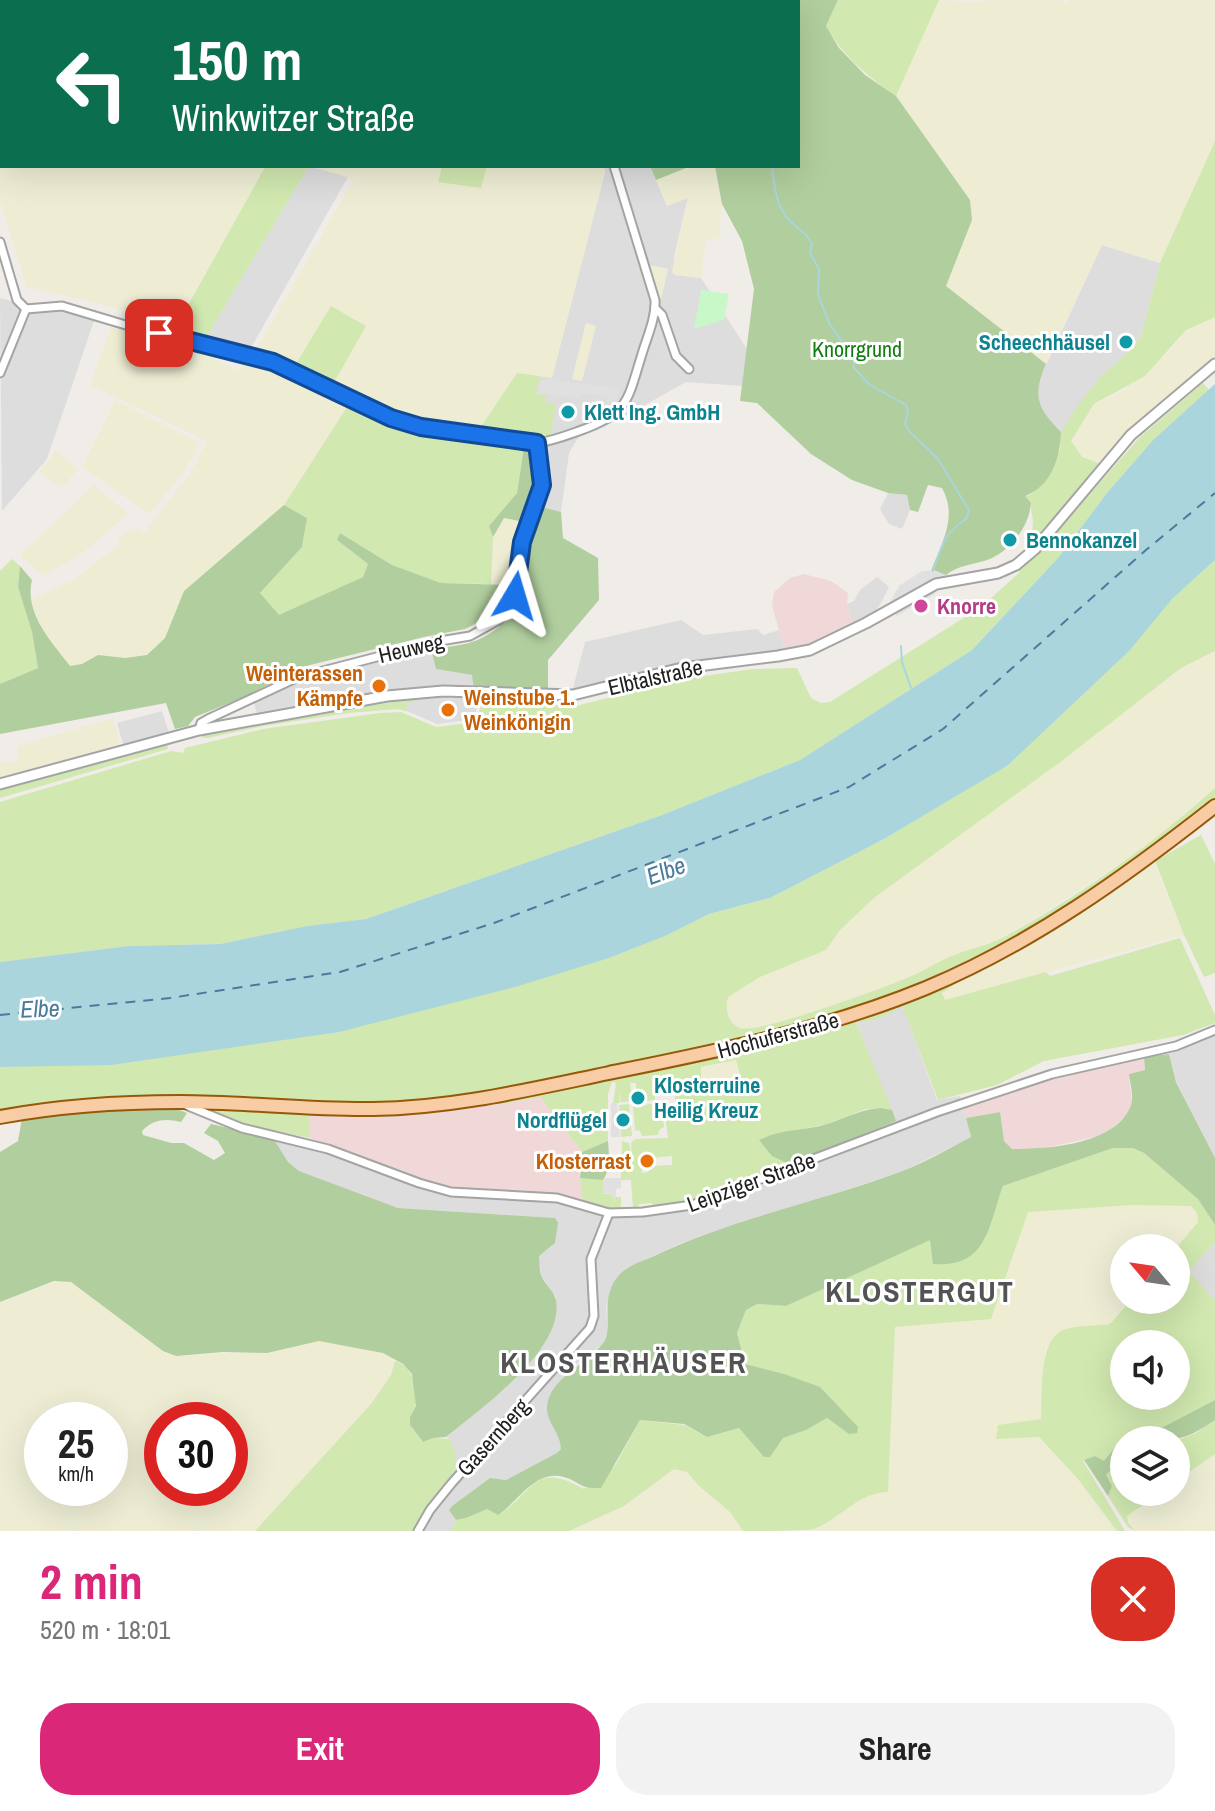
<!DOCTYPE html>
<meta charset="utf-8">
<style>
body{margin:0;font-family:"Archivo Narrow",sans-serif;background:#f2f2f2;color:#222;height:100vh;display:flex;flex-direction:column;font-size:30px;white-space:nowrap}
*{box-sizing:border-box;margin:0}
p{font-size:26px;color:#767676}
.icon{flex:none;width:44px;height:44px;fill:none;stroke:currentColor;stroke-width:2;stroke-linecap:round;stroke-linejoin:round}
.map{position:relative;height:1531px;overflow:hidden}
.side{display:flex;flex-direction:column;background:#fff;flex:1}
.side>*{flex:none}
.banner{position:absolute;left:0px;top:0px;width:800px;height:168px;box-shadow:0 8px 32px #0002;background:#0b6e4f;color:#fff;overflow:hidden}
.needle{width:52px;rotate:299deg}
.fabs{position:absolute;left:1110px;top:1234px;display:grid;gap:16px}
.fabs a{display:grid;place-items:center;width:80px;height:80px;border-radius:50%;background:#fff;box-shadow:0 8px 32px #0002;font-size:40px}
.speed{position:absolute;left:24px;top:1402px;display:flex;gap:16px;font-size:40px;font-weight:700;text-align:center}
.speed>*{display:grid;place-content:center;width:104px;height:104px;border-radius:50%;background:#fff;box-shadow:0 8px 32px #0002;line-height:1}
.speed small{font-size:20px;font-weight:400}
.speed .limit{border:12px solid #d22;background:#fff;color:#111}
.pin{position:absolute;display:grid;place-items:center;width:68px;height:68px;color:#fff;margin:-34px;border-radius:16px;box-shadow:0 4px 12px #0006}
.me{position:absolute;width:88px;margin:-44px;rotate:7deg;stroke-linejoin:round;filter:drop-shadow(0 0 6px #0008)}
.turn{display:flex;align-items:center;gap:28px;height:168px;padding:0 40px;font-size:36px}
.turn .icon{width:104px;height:104px;stroke-width:2.5}
.turn b{display:block;font-size:56px;line-height:68px}
.round{display:grid;place-items:center;flex:none;width:84px;height:84px;border-radius:32px;background:#f2f2f2}
.head{display:flex;align-items:center;justify-content:space-between;height:136px;padding:0 40px}
h1{font-size:48px;font-weight:700;line-height:60px;color:#db2777}
.action{display:flex;gap:16px;margin-top:auto;padding:16px 40px}
.action a{flex:1;height:92px;border-radius:32px;background:#db2777;color:#fff;font-size:32px;font-weight:700;line-height:92px;text-align:center}
.action a+a{background:#f2f2f2;color:#222}
.map>svg:first-child{display:block}
</style>
<div class="map">
<svg width="1215" height="1531" viewBox="0 0 1215 1531">
<rect width="100%" height="100%" fill="#f0ede8"/>
<!-- residential -->
<g fill="#deddde">
<polygon points="318,0 548,0 550,2 323,2"/>
<polygon points="309,166 348,177 249,351 204,341"/>
<polygon points="603,166 650,166 667,206 688,197 674,257 676,275 701,278 747,349 742,386 686,382 620,419 581,433 569,453 561,512 538,506 545,485 543,455 551,436 555,403 545,403 536,395 540,376 552,377 605,172"/>
<polygon points="1102,245 1160,263 1141,336 1125,356 1102,376 1061,432 1044,415 1037,398 1038,382"/>
<polygon points="0,298 12,301 22,311 63,311 94,321 47,459 2,511"/>
<polygon points="888,493 907,495 910,510 902,529 889,524 880,509"/>
<polygon points="877,577 889,587 882,601 876,611 852,623 847,604 854,601 860,590"/>
<polygon points="681,620 703,635 757,629 763,635 779,630 785,651 687,661 597,686 573,688 585,642"/>
<polygon points="431,650 436,669 473,675 474,689 257,716 254,702 298,679 332,669"/>
<polygon points="442,694 443,698 474,698 477,704 475,719 437,724 407,711 408,702 417,696"/>
<polygon points="162,711 169,733 123,744 117,723"/>
<polygon points="902,1004 937,1100 960,1096 971,1137 904,1171 679,1244 626,1269 610,1291 606,1308 608,1333 603,1344 573,1367 548,1416 560,1437 561,1449 558,1453 506,1480 490,1478 452,1506 450,1510 456,1520 451,1531 418,1531 450,1439 446,1437 506,1388 556,1297 541,1276 539,1256 555,1243 555,1218 398,1208 299,1171 288,1162 270,1135 491,1194 553,1194 610,1209 653,1208 676,1204 764,1175 895,1122 856,1021"/>
<polygon points="1215,1035 1215,1158 1176,1081 1169,1054"/>
<polygon points="1215,1242 1215,1301 1189,1271"/>
</g>
<!-- commercial -->
<g fill="#f0d8d9">
<polygon points="804,574 831,581 848,593 847,604 852,623 811,645 785,651 772,606 774,592 790,578"/>
<polygon points="1144,1057 1145,1070 1129,1074 1132,1103 1125,1117 1104,1135 1040,1149 1012,1149 1004,1141 999,1112 966,1118 963,1108 1032,1084"/>
<polygon points="540,1097 582,1152 579,1170 583,1201 553,1194 450,1189 399,1173 310,1138 309,1113 424,1114 496,1101"/>
</g>
<!-- farmland -->
<g fill="#eeedd4" fill-rule="evenodd">
<polygon points="109,0 266,0 109,2"/>
<polygon points="939,0 986,2 987,0 1059,0 1066,3 1068,0 1215,0 1215,141 1160,263 1102,245 1046,364 946,286 972,220 970,200 896,96"/>
<polygon points="0,104 2,166 265,167 177,322 27,287 0,202"/>
<polygon points="310,166 442,166 438,182 480,188 487,166 603,166 605,172 552,378 517,373 478,431 423,423 403,417 332,386 365,327 331,307 294,367 256,350 354,179"/>
<polygon points="691,166 715,166 722,204 719,239 706,239 701,278 675,275 672,272 688,198 667,206 656,180"/>
<polygon points="650,265 668,269 661,300 659,300"/>
<polygon points="1215,317 1215,356 1137,424 1101,464 1082,457 1071,441 1095,404 1120,392 1173,348 1186,330"/>
<polygon points="586,323 596,326 582,381 572,379"/>
<polygon points="111,327 201,352 238,370 252,360 349,404 284,505 184,591 165,638 147,655 125,658 98,655 82,664 69,666 41,627 30,600 72,581 120,544 117,539 133,528 144,533 189,475 207,441 90,385"/>
<polygon points="115,400 200,443 185,471 149,514 82,467"/>
<polygon points="54,449 78,469 62,488 39,472 51,459"/>
<polygon points="94,485 128,514 83,553 43,576 20,555"/>
<polygon points="504,518 524,522 512,560 514,585 491,584 493,537"/>
<polygon points="1215,651 1215,788 1167,830 1125,861 1004,938 954,955 910,977 846,1001 783,1021 745,1029 736,1027 730,1020 726,1007 728,997 760,977 826,950 840,930 874,898 1181,668"/>
<polygon points="113,718 120,744 0,778 0,763 18,760 17,746"/>
<polygon points="1153,861 1184,935 945,1000 942,993 948,988 1053,927"/>
<polygon points="736,1060 743,1081 739,1083 743,1084 747,1104 704,1107 702,1087 712,1085 702,1085 701,1068"/>
<polygon points="1132,1205 1191,1206 1197,1213 1198,1222 1176,1248 1124,1248 1124,1300 1131,1300 1110,1324 1064,1329 1045,1349 1041,1420 998,1425 996,1438 1038,1437 1078,1479 1117,1531 811,1531 862,1499 876,1492 888,1492 895,1327 991,1319 1028,1211"/>
<path d="M62,1280L71,1282L163,1351L176,1356L284,1350L319,1341L383,1353L391,1356L395,1361L391,1375L371,1404L255,1531H0V1302ZM42,1420H110V1488H42ZM162,1420H230V1488H162Z"/>
<polygon points="1215,1454 1215,1531 1136,1531 1127,1523 1127,1516 1161,1492 1176,1492 1176,1481"/>
<polygon points="674,1469 687,1472 699,1486 730,1512 743,1531 569,1531 624,1506"/>
</g>
<!-- grass -->
<g fill="#d1e8b0" fill-rule="evenodd">
<polygon points="0,0 40,0 2,2 2,91"/>
<path d="M838,0H939L896,96C867,76 844,57 826,26Z"/>
<path d="M1215,141V317L1186,330L1145,376L1094,404L1071,441L1082,457L1101,464L1039,538L1032,529C1035,519 1030,513 1031,503L1024,496L1030,495L1041,485L1060,450L1061,432L1078,405L1102,375L1125,356L1141,336L1160,263Z"/>
<polygon points="309,166 204,341 173,332 265,167"/>
<polygon points="442,166 487,166 481,188 438,182"/>
<polygon points="331,306 366,326 332,386 294,367"/>
<polygon points="1215,367 1215,371 1135,440 1045,545 1140,437 1203,383 1209,390 1153,440 1107,493 1058,558 972,650 800,760 662,815 366,919 307,926 220,944 129,946 0,962 0,802 171,751 183,753 185,748 263,729 380,713 401,712 436,727 478,722 480,707 487,702 576,706 682,679 753,669 797,668 811,698 821,703 830,702 981,607 1020,572 1018,568 1132,438"/>
<polygon points="517,373 540,376 536,394 546,395 546,403 556,403 551,436 478,431"/>
<polygon points="349,404 381,420 416,432 524,447 517,493 489,526 493,537 491,584 441,583 392,565 340,533 337,540 368,564 363,577 279,616 260,593 302,547 307,518 284,505"/>
<polygon points="12,559 20,566 18,587 32,632 38,668 0,684 0,571"/>
<path d="M1215,560V651L1181,668L1063,760L874,898L840,930L826,950L760,977L728,997C725,1009 727,1023 740,1028C759,1034 883,988 907,978C924,971 940,960 957,954C973,948 992,944 1008,935C1082,894 1152,845 1215,788V800L1157,846L942,993L945,1000L1046,972L1050,976L1180,938L1215,1015V1023L1183,1035L1044,1061L997,1085L938,1100L902,1005C890,1016 872,1022 856,1022L892,1110L881,1108L866,1109L827,1124L764,1137L759,1140L773,1156L791,1165L689,1202L653,1208L652,1203L639,1204L638,1209L633,1208L631,1180H621L622,1141L629,1143L632,1158L631,1143L635,1139L668,1138L665,1114L676,1112L674,1085L655,1088V1100L644,1101L643,1089H636V1083H630L633,1101L621,1102L619,1090L620,1103H613L616,1083L612,1082L608,1094V1141L582,1152L540,1097L497,1105L496,1101L424,1114L211,1099L0,1114V1067L609,958L665,936L709,914L770,898L884,839L1007,766L1172,599ZM736,1060L742,1082L701,1085V1067ZM740,1083L744,1085L743,1090L702,1093V1086ZM672,1156V1165L651,1166L648,1172L642,1173L641,1159Z"/>
<path d="M417,696L416,701L408,702L407,711L397,709L349,713L263,726L208,738H203L201,734L320,713L323,710C345,706 366,707 387,703V699Z"/>
<polygon points="167,740 168,749 0,798 0,786"/>
<polygon points="1201,835 1215,864 1215,973 1204,977 1184,935 1155,861"/>
<polygon points="189,1103 309,1113 310,1138 237,1123"/>
<polygon points="662,1103 664,1127 659,1130 658,1135 642,1136 640,1131 635,1130 633,1106"/>
<polygon points="629,1104 632,1136 621,1137 619,1105"/>
<path d="M1113,1148H1133L1144,1153L1198,1199L1215,1225V1242L1189,1271L1215,1301V1400L1138,1440H1124V1445L1115,1447L1104,1461L1095,1456L1083,1461L1125,1531H1117L1078,1479L1039,1437L996,1439L998,1425L1041,1419C1043,1395 1037,1337 1066,1329C1080,1325 1096,1326 1110,1324L1131,1300H1176V1248L1198,1222L1197,1213L1191,1206L1132,1205L1028,1212L991,1319L895,1327L888,1492C859,1492 840,1519 814,1529C799,1531 761,1531 743,1531L730,1512L699,1486L687,1472L674,1469L624,1506L569,1531H451L456,1520L466,1518L487,1509L498,1515C535,1492 533,1460 584,1489L615,1466L640,1420L684,1425L707,1437L739,1428L764,1456L769,1457L783,1438L806,1430L827,1418L849,1434L784,1374L745,1364L737,1333L746,1310L757,1304L786,1306L930,1239L984,1241L1003,1186ZM1124,1344H1176V1396H1124Z"/>
<polygon points="590,1177 603,1180 604,1194 611,1194 616,1201 616,1197 621,1197 621,1209 591,1206 583,1201 580,1178"/>
<path d="M395,1361C413,1367 416,1385 416,1403C415,1410 410,1414 410,1421C410,1428 419,1436 423,1442L433,1438L450,1439C468,1474 438,1503 418,1531H255L371,1404L391,1375Z"/>
<polygon points="1215,1420 1215,1454 1176,1481 1176,1441 1196,1433"/>
<polygon points="1124,1455 1124,1492 1161,1492 1127,1516 1128,1523 1136,1531 1128,1527 1108,1496 1112,1486 1106,1475"/>
</g>
<!-- forest -->
<g fill="#b1ce9e">
<path d="M562,0H838L826,26L839,48L865,75L896,96L970,200L972,220L946,286L1046,364C1032,396 1037,408 1061,432C1060,459 1051,486 1025,496L1031,503C1029,528 1009,552 987,560C972,565 958,565 946,575L931,571C942,542 958,517 942,488L928,485L918,512L910,510L907,495L888,493L852,480L811,454L757,403L740,401L754,289L742,241L722,204L715,166H798V2Z"/>
<polygon points="650,166 691,166 656,180"/>
<path d="M524,447L529,449C546,479 536,492 524,522L504,518L493,537L489,526L517,493Z"/>
<path d="M284,505L307,518L302,547L260,593L279,615L363,577L368,564L337,540L340,533L392,565L441,583L514,585L494,614L465,629L424,637L302,667L244,697L195,717L188,726L175,729L166,703L0,734V684L38,668L32,632L18,587L20,566L32,580C24,613 51,641 70,666L82,664L98,655L125,658L147,655L165,638L184,591Z"/>
<path d="M538,506L561,512L563,538L598,558L599,600L548,660V688L474,689L472,675L436,669L431,650C444,647 457,646 469,643C537,622 516,558 538,506Z"/>
<path d="M1169,1054L1176,1082L1215,1158V1225L1198,1199L1144,1153L1133,1148H1113L1003,1186C988,1226 988,1268 933,1264L930,1240L786,1306L757,1304L746,1310L737,1333L745,1364L784,1374L820,1387L858,1427L857,1433L849,1434L827,1418L806,1430L783,1438L770,1457H764L739,1428L707,1437L684,1424L640,1420L601,1488C578,1489 581,1482 564,1477C535,1469 518,1502 498,1515L487,1509L466,1518L456,1520L449,1510L452,1506L490,1478L506,1480L557,1453L561,1449C560,1432 548,1424 547,1410C546,1379 590,1362 604,1342C614,1326 598,1297 620,1274C628,1266 642,1261 652,1257C731,1219 819,1202 900,1172C924,1163 948,1149 971,1137L966,1118L1000,1112L1004,1141L1012,1149C1047,1149 1117,1145 1131,1105C1134,1096 1130,1083 1129,1074L1145,1070L1144,1057Z"/>
<path d="M171,1107L187,1113L181,1122C166,1118 153,1119 142,1131L143,1135L171,1143H184L214,1160L225,1153L218,1141L204,1133L211,1124L273,1138L288,1162L299,1171L398,1208L555,1218L558,1223L555,1243L539,1256C540,1262 539,1269 541,1275C544,1284 555,1291 556,1301C564,1350 480,1409 446,1437L433,1438L423,1442L410,1425V1417L416,1406L412,1374L403,1364L383,1353L319,1341L267,1353L223,1352L176,1356L163,1351L71,1282L54,1281L0,1302V1152L18,1141L22,1119L92,1111Z"/>
<path d="M881,1108L892,1110L896,1121L791,1165L772,1156L759,1140C779,1129 805,1131 827,1124C846,1118 861,1109 881,1108Z"/>
<path d="M608,1141C609,1155 611,1169 603,1180L580,1178L582,1152Z"/>
<path d="M1215,1400V1420C1183,1442 1175,1440 1138,1440Z"/>
<polygon points="1124,1445 1124,1455 1106,1475 1112,1486 1108,1496 1084,1460 1095,1456 1104,1461 1115,1447"/>
</g>
<!-- park -->
<polygon fill="#c8f7c8" points="701,290 729,294 724,320 694,329"/>
<!-- parking -->
<g fill="#e0e0e0">
<polygon points="541,379 619,388 617,403 607,402 607,396 582,393 581,398 538,393"/>
<polygon points="934,570 946,575 946,581 936,584 935,594 922,601 918,594 911,598 915,605 897,616 889,604 899,586 922,571"/>
<polygon points="611,1103 617,1103 620,1137 611,1137"/>
<polygon points="606,1178 621,1178 621,1188 616,1189 616,1202 611,1194 603,1193 603,1180"/>
</g>
<!-- water -->
<polygon fill="#aad5dc" points="1215,384 1215,560 1172,599 1129,651 1007,766 884,839 770,898 709,914 665,936 609,958 515,987 339,1032 111,1065 0,1067 0,962 129,946 220,944 307,926 366,919 662,815 800,760 972,650 1058,558 1107,493 1153,440"/>
<g fill="none" stroke-linecap="round" stroke-linejoin="round">
<!-- stream -->
<g stroke="#aad5dc" stroke-width="2">
<polyline points="703,0 705,2"/>
<polyline points="737,2 737,0"/>
<path d="M772,166C774,185 776,207 790,221C798,229 807,233 812,244L810,253L819,269L818,294L829,323L853,358L854,368L870,385L906,405L908,411L905,424L909,431L938,459L969,510L967,518C943,535 943,543 933,571"/>
<polyline points="901,646 902,662 911,688"/>
</g>
<!-- ferry -->
<polyline stroke="#4a7b9c" stroke-width="2" stroke-dasharray="10 8" stroke-linecap="butt" points="0,1015 170,998 340,972 494,923 849,787 943,729 1146,550 1215,493"/>
<!-- minor casing -->
<g stroke="#a4a4a4" stroke-width="11">
<g id="minor">
<polyline points="471,0 472,2"/>
<polyline points="0,242 17,300 26,309"/>
<polyline points="655,308 662,315 676,356 689,369"/>
<path d="M26,309L62,306L129,326L273,362L391,418L421,427L537,443C552,441 565,436 579,431C629,413 627,402 642,354C647,337 656,318 655,300L614,166"/>
<polyline points="0,373 26,309"/>
<polyline points="199,730 201,723 208,719 296,678 434,642 470,636 499,620 515,596 522,542 542,485 537,443"/>
<polyline points="188,1106 242,1128 328,1149 419,1183 451,1192 557,1198 609,1213 643,1212 692,1205 937,1112 1052,1074 1176,1046 1215,1030"/>
<polyline points="418,1531 430,1510 451,1484 590,1328 594,1316 591,1259 609,1213"/>
</g>
</g>
<!-- tertiary casing -->
<g stroke="#a4a4a4" stroke-width="13">
<polyline id="tertiary" points="0,784 199,730 387,696 443,691 573,695 682,668 778,656 810,650 866,623 936,584 998,573 1016,565 1035,549 1131,435 1215,364"/>
</g>
<!-- primary casing -->
<g stroke="#965907" stroke-width="16">
<path id="primary" d="M0,1117C59,1106 120,1102 180,1102C244,1102 309,1110 373,1109C453,1108 532,1089 609,1073C717,1051 824,1030 926,988C1032,944 1126,876 1215,806"/>
</g>
<!-- minor -->
<use href="#minor" stroke="#fff" stroke-width="7"/>
<!-- tertiary -->
<use href="#tertiary" stroke="#fff" stroke-width="9"/>
<!-- primary -->
<use href="#primary" stroke="#f8cca5" stroke-width="12"/>
</g>
<g fill="none" stroke-linecap="round" stroke-linejoin="round">
<!-- route casing -->
<g stroke="#114b97" stroke-width="20">
<polyline id="route" points="159,333 273,362 391,418 421,427 537,443 542,485 522,542 515,596"/>
</g>
<!-- route -->
<use href="#route" stroke="#1a73e8" stroke-width="14"/>
</g>
<!-- markers -->
<g fill="#0f9aa8" stroke="#fff" stroke-width="3">
<circle cx="1126" cy="342" r="8"/>
<circle cx="568" cy="412" r="8"/>
<circle cx="1010" cy="540" r="8"/>
<circle cx="638" cy="1098" r="8"/>
<circle cx="623" cy="1120" r="8"/>
</g>
<circle fill="#d1479c" stroke="#fff" stroke-width="3" cx="921" cy="606" r="8"/>
<g fill="#e8710a" stroke="#fff" stroke-width="3">
<circle cx="379" cy="686" r="8"/>
<circle cx="448" cy="710" r="8"/>
<circle cx="647" cy="1161" r="8"/>
</g>
<g text-anchor="middle" stroke-width="6" stroke-linejoin="round" paint-order="stroke">
<!-- culture labels -->
<g font-size="22" font-weight="bold" fill="#0d838f" stroke="#fff" text-anchor="start">
<text x="1110" y="350" text-anchor="end">Scheechhäusel</text>
<text x="584" y="420">Klett Ing. GmbH</text>
<text x="1026" y="548">Bennokanzel</text>
<text x="654" y="1093">Klosterruine<tspan x="654" dy="25">Heilig Kreuz</tspan></text>
<text x="607" y="1128" text-anchor="end">Nordflügel</text>
</g>
<!-- park labels -->
<g font-size="22" fill="#137c11" stroke="#fff">
<text x="857" y="357">Knorrgrund</text>
</g>
<!-- hotel labels -->
<g font-size="22" font-weight="bold" fill="#b23c85" stroke="#fff" text-anchor="start">
<text x="937" y="614">Knorre</text>
</g>
<!-- street labels -->
<g font-size="22" fill="#202020" stroke="#fff">
<text transform="translate(411 648) rotate(-13)" y="8">Heuweg</text>
<text transform="translate(655 677) rotate(-13)" y="8">Elbtalstraße</text>
<text transform="translate(778 1035) rotate(-15)" y="8">Hochuferstraße</text>
<text transform="translate(751 1182) rotate(-20)" y="8">Leipziger Straße</text>
<text transform="translate(493 1437) rotate(-48)" y="8">Gasernberg</text>
</g>
<!-- food labels -->
<g font-size="22" font-weight="bold" fill="#c56008" stroke="#fff" text-anchor="end">
<text x="363" y="681">Weinterassen<tspan x="363" dy="25">Kämpfe</tspan></text>
<text x="464" y="705" text-anchor="start">Weinstube 1.<tspan x="464" dy="25">Weinkönigin</tspan></text>
<text x="631" y="1169">Klosterrast</text>
</g>
<!-- water labels -->
<g font-size="24" font-style="italic" fill="#4a7b9c" stroke="#fff">
<text transform="translate(666 871) rotate(-20)" y="8">Elbe</text>
<text transform="translate(40 1009) rotate(-2)" y="8">Elbe</text>
</g>
<!-- district labels -->
<g font-size="30" font-weight="bold" letter-spacing="2" fill="#535353" stroke="#fff">
<text x="920" y="1302">KLOSTERGUT</text>
<text x="624" y="1373">KLOSTERHÄUSER</text>
</g>
</g>
</svg>
<div class="fabs">
<a><svg class="needle" viewBox="-14 -14 28 28"><path d="M0-13l5 13h-10z" fill="#e53935"/><path d="M0 13l5-13h-10z" fill="#767676"/></svg></a>
<a><svg class="icon" aria-label="sound" viewBox="0 0 24 24"><path d="M4 9h4l5-4v14l-5-4H4zM17 9q2 3 0 6"/></svg></a>
<a><svg class="icon" aria-label="layers" viewBox="0 0 24 24"><path d="M12 4l9 5-9 5-9-5zM3 14l9 5 9-5"/></svg></a>
</div>
<div class="speed"><div>25<small>km/h</small></div><div class="limit">30</div></div>
<div class="pin" style="left:159px;top:333px;background:#d93025"><svg class="icon" aria-label="arrive" viewBox="0 0 24 24"><path d="M6 21V4h12l-3 4 3 4H6"/></svg></div>
<svg class="me" style="left:515px;top:596px" viewBox="-20 -20 40 40"><path d="M0-17L14 15 0 8-14 15z" fill="#1a73e8" stroke="#fff" stroke-width="4"/></svg>
<div class="banner">
<div class="turn"><svg class="icon" aria-label="left" viewBox="0 0 24 24"><path d="M17 20v-9H6M10 6l-5 5 5 5"/></svg><div><b>150 m</b>Winkwitzer Straße</div></div>
</div>
</div>
<section class="side">
<div class="head"><div><h1>2 min</h1><p>520 m · 18:01</p></div><a class="round" style="background:#d93025;color:#fff"><svg class="icon" aria-label="close" viewBox="0 0 24 24"><path d="M6 6l12 12M18 6L6 18"/></svg></a></div>
<div class="action"><a>Exit</a><a>Share</a></div>
</section>
